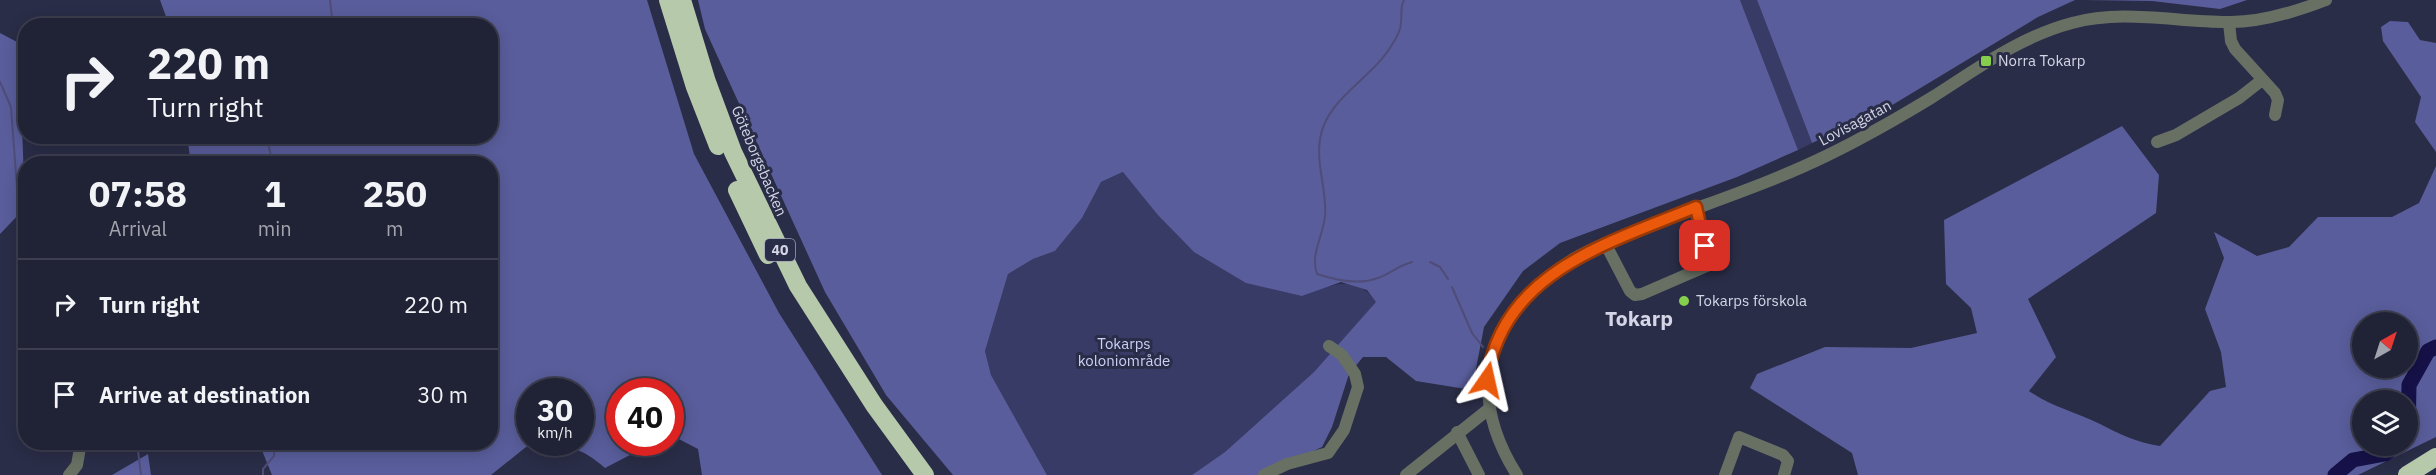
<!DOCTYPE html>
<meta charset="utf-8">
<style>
body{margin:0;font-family:"IBM Plex Sans",sans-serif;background:#2d2f41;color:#f1f3f6;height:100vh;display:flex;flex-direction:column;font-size:22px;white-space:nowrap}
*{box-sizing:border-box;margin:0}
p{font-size:20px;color:#a2a4ad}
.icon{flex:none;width:33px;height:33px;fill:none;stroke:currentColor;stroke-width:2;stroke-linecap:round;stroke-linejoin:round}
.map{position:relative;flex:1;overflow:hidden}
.drawer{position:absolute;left:18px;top:156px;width:480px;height:294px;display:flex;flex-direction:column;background:#202235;border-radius:24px;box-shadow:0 3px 15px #0003,0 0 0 2px #3d3f50}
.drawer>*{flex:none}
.top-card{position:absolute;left:18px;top:18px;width:480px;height:126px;border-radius:24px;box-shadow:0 3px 15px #0003,0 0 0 2px #3d3f50;background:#202235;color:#f1f3f6;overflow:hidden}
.needle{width:39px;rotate:39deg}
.fabs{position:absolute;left:2352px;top:312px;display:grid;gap:12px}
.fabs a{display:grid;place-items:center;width:66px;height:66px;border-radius:50%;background:#202235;box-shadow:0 3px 15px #0003,0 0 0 2px #3d3f50;font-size:30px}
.speed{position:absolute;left:516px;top:378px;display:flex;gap:12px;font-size:30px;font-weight:700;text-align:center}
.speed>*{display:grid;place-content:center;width:78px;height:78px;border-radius:50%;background:#202235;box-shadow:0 3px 15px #0003,0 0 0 2px #3d3f50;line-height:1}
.speed small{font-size:15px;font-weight:400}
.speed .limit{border:9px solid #d22;background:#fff;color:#111}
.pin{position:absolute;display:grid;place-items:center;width:51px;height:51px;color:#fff;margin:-26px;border-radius:12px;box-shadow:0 3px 9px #0006}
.me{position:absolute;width:66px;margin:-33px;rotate:11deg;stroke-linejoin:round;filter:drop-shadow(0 0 4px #0008)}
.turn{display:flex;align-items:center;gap:21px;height:126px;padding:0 30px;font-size:27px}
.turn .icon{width:78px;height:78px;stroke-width:2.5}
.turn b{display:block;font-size:42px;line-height:51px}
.eta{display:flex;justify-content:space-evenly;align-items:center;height:102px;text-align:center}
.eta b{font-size:36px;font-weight:800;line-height:42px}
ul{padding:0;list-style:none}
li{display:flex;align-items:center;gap:18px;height:90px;padding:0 30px;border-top:2px solid #3d3f50}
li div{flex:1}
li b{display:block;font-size:22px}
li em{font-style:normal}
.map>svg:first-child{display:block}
</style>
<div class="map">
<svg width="2436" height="475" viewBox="0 0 2436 475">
<rect width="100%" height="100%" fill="#2a2d47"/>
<!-- green -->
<g fill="#393b67">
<polygon points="1740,0 1757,0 1812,143 1798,150"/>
<path d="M1124,172L1157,214L1302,296C1331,286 1353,272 1377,302L1314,372L1225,452L1192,475H1047L991,375L985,351L1008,274L1033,259L1055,251L1082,218L1101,182Z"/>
</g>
<!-- forest -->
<g fill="#595d9b" fill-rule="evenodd">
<path d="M160,0H647L694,154L779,313L882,475H702L698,449L671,435L670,392H620V442L653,443L605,468C572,440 565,449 526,447L491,475H272L259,443L490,442V164L191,163L187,137L490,136V26L169,25ZM530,392H580V442H530Z"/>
<polygon points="698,0 1740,0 1798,150 1737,177 1560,243 1523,271 1484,327 1472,390 1416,381 1386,357 1363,357 1349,374 1332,427 1322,447 1262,475 1192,475 1225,452 1314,372 1376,302 1367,290 1341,282 1302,296 1246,283 1194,252 1157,214 1123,172 1101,182 1082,218 1055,251 1033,259 1008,274 985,351 991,375 1047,475 953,475 886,395 825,292 705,29"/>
<polygon points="1757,0 2075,0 2038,17 1884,110 1812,143"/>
<polygon points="2083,0 2247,0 2220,9 2152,1"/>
<polygon points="2390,21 2408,22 2420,40 2436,43 2436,152 2415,122 2421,97 2383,41 2381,27"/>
<polygon points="0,33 19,43 25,208 0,234"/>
<path d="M2122,126L2159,175L2156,213L2028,299L2056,357L2029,391C2050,406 2075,412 2098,423C2118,433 2137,443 2160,446L2210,391L2226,387L2221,352L2205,309L2224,258L2214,232L2257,256L2289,247L2318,217H2392L2419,203L2436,166V437L2358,475H1858L1852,453L1750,388L1757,374L1825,347L1911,348L1977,333L1971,308L1946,284L1944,220ZM2408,322V368H2362V322ZM2408,400V446H2362V400Z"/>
<polygon points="148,454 151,475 112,475"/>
</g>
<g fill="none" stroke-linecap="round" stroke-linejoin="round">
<!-- stream -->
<g stroke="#4f4c78" stroke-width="2">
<polyline points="330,0 333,26"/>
<path d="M1404,0C1400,7 1402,14 1401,22C1401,29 1397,37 1393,43C1373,79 1326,98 1320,139C1316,166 1327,190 1325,216C1323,237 1310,254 1317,274C1335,280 1360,285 1378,278C1390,274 1399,265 1412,262"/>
<polyline points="0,82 11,107 18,201 26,212"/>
<polyline points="273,164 268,143 276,136"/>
<polyline points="1430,262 1440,267 1448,279"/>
<polyline points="1452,287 1472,333 1483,347"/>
<polyline points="137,442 141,475"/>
<polyline points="263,475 263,469 274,456 275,442"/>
</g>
<!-- river -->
<g stroke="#161148" stroke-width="15">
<polyline points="2408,438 2409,385 2428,351 2436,347"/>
<polyline points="2335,475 2353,460 2385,454 2397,446"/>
</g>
<!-- minor -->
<g stroke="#687064" stroke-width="12">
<polyline points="2229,23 2231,41 2235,49 2275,93 2278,100 2275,115"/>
<polyline points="2157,142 2176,135 2239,98 2262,80"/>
<polyline points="1605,243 1630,291 1635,295 1642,294 1709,265 1696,207"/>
<polyline points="1457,432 1479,475"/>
<polyline points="69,475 77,465 81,442"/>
<polyline points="1264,475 1287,464 1328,453 1344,430 1358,387 1355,374 1342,355 1329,346"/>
<polyline points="1406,475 1490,408"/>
<path d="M1517,475C1462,388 1489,310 1575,258C1597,245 1621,237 1644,228C1705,204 1769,184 1828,155C1863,138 1898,118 1931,98C1977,69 2019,37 2072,23C2123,9 2175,22 2227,22C2260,23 2295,12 2326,0"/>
<polyline points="1725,475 1739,437 1783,455 1788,461 1784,475"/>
</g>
<!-- highway -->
<g stroke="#b6caab" stroke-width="18">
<polyline points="668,0 695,87 718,146"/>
<polyline points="682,0 707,82 733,152 798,286 874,405 925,475"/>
<polyline points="737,190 768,255"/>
<polyline points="2407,475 2436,457"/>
</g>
</g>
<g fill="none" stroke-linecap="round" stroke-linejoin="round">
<!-- route casing -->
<g stroke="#983908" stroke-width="15">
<path id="route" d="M1487,380C1501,272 1609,243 1696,207L1705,246"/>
</g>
<!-- route -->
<use href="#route" stroke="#ea580c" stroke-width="10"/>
</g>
<!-- markers -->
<g fill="#85cf4c" stroke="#2a2d47" stroke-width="2">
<rect x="1980" y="55" width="12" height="12" rx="3"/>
<circle cx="1684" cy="301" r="6"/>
</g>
<g text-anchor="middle" stroke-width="6" stroke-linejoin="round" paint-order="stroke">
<!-- shield labels -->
<rect fill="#2a2d47" stroke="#a1a3b7" stroke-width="1.5" x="765" y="239" width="30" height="22" rx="4.5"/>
<g font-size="14" font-weight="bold" fill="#d4d6e7">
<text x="780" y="255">40</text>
</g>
<!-- poi labels -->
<g font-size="15" fill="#d4d6e7" stroke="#2a2d47" text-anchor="start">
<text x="1998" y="66">Norra Tokarp</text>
<text x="1696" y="306">Tokarps förskola</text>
</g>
<!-- street labels -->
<g font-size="15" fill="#d4d6e7" stroke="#2a2d47">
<text transform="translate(1855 123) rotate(-28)" y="5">Lovisagatan</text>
<text transform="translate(759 161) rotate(67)" y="5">Göteborgsbacken</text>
</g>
<!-- park labels -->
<g font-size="15" fill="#cbd0f5" stroke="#2a2d47">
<text x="1124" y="349">Tokarps<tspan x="1124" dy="17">koloniområde</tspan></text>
</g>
<!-- district labels -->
<g font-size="21" font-weight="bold" fill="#d4d6e7" stroke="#2a2d47">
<text x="1639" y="326">Tokarp</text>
</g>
</g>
</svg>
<div class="fabs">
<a><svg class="needle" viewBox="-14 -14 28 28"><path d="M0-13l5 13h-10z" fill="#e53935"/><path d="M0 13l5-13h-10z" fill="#a2a4ad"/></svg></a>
<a><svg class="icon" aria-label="layers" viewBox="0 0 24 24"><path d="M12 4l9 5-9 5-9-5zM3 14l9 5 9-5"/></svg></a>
</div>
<div class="speed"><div>30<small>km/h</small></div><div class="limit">40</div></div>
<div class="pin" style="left:1705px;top:246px;background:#d93025"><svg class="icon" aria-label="arrive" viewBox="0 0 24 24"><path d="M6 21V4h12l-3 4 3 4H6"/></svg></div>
<svg class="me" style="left:1487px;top:380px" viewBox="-20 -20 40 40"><path d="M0-17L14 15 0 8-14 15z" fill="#ea580c" stroke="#fff" stroke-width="4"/></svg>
<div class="top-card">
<div class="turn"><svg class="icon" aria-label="right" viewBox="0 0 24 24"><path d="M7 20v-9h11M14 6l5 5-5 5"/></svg><div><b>220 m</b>Turn right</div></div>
</div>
<section class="drawer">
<div class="eta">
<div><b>07:58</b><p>Arrival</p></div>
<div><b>1</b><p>min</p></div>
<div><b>250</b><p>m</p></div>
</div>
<ul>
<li><svg class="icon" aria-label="right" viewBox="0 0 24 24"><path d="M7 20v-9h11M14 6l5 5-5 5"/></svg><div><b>Turn right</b></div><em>220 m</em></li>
<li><svg class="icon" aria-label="arrive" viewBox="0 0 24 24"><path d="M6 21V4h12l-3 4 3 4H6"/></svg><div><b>Arrive at destination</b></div><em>30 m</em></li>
</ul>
</section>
</div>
